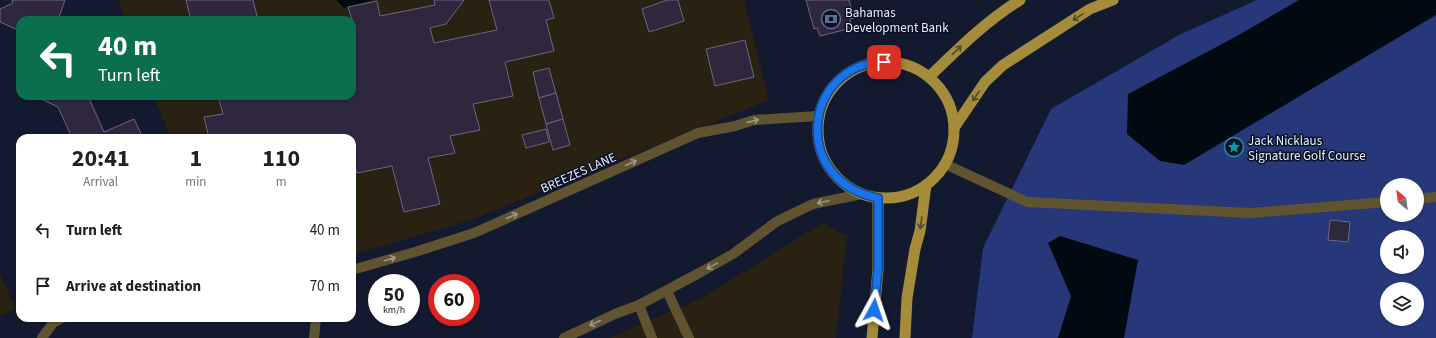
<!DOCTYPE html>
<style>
body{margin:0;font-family:"Source Sans 3",sans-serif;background:#f6f6f6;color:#202124;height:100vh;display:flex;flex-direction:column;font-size:15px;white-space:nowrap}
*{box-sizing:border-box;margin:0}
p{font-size:13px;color:#757577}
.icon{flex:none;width:22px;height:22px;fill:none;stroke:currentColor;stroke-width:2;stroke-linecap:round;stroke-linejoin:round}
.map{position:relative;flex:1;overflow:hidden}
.sheet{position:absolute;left:16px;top:134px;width:340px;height:188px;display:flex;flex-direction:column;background:#fff;border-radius:12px;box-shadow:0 1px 3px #0004}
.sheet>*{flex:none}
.top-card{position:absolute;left:16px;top:16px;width:340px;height:84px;border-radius:12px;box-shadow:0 1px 3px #0004;background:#0b6e4f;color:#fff;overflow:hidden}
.needle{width:26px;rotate:331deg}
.controls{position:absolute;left:1380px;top:178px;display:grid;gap:8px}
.controls a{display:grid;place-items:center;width:44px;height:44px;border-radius:50%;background:#fff;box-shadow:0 1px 3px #0004;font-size:20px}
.speed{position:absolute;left:368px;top:274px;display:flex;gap:8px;font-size:20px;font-weight:700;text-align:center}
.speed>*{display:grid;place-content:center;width:52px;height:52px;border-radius:50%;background:#fff;box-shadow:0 1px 3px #0004;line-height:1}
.speed small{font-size:10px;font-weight:400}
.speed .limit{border:6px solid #d22;background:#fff;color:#111}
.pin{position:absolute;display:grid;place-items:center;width:34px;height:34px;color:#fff;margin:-17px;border-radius:8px;box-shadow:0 2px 6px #0006}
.me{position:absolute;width:44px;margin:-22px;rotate:5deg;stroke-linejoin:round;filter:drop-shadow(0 0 3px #0008)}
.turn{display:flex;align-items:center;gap:14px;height:84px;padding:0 16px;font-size:18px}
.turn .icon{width:52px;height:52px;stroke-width:2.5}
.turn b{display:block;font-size:28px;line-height:34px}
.eta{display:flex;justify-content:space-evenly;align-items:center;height:68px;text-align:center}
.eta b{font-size:24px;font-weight:700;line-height:28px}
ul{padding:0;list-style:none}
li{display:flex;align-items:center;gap:12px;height:56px;padding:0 16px}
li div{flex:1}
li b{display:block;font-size:15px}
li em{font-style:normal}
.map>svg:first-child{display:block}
</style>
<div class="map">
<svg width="1436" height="338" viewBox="0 0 1436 338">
<rect width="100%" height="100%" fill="#131a2f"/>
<!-- commercial -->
<g fill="#292111">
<polygon points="118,0 744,0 769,100 471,220 352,255 352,138 170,138 154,96 352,96 352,20 126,20"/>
<polygon points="822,223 847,236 836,338 610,338 702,298"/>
<polygon points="0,274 16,309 0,316"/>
</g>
<!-- green -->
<path fill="#27387a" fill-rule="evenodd" d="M1257,0H1436V338H972L983,248L1051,109L1179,35ZM1387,185H1417V215H1387ZM1387,237H1417V267H1387ZM1387,289H1417V319H1387Z"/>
<!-- water -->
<g fill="#000a10">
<polygon points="336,0 373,0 344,8"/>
<polygon points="1299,0 1436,0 1436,15 1184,165 1160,161 1127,134 1128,94 1237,36"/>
<polygon points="1060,236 1138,260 1124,338 1058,338 1071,296 1048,243"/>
</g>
<!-- building -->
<g fill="#2e273e" stroke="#6d6681">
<polygon points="12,0 65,0 58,20 20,20 20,31 0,22 0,9 13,3"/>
<polygon points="186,0 253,0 258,20 191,20"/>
<polygon points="434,0 464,0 446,24 430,28 434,43 497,30 489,0 549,0 554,18 546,20 554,51 505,62 513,96 473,104 480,130 450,136 455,153 428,158 440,204 404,212 392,166 357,173 352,156 352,138 209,138 204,117 223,114 218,96 352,96 352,20 348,7 377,1 380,16 435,5"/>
<polygon points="667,0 678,0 684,21 649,32 642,9"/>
<polygon points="806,0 849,0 854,18 850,19 852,28 820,36 817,28 814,29"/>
<polygon points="745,40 754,77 715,86 706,49"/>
<polygon points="549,68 556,93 539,98 533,72"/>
<polygon points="556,93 563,119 546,124 539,98"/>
<polygon points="35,96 88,96 104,132 134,119 143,138 72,138 58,107"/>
<polygon points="563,119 570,145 553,150 546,124"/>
<polygon points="546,129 549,142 526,148 522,135"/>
<polygon points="1330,220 1350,222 1348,242 1328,240"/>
</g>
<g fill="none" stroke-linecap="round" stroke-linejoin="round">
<!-- service -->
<g stroke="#5f542f" stroke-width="10">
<polyline points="945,164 1027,202 1251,213 1387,202"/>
<polyline points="1417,199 1436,197"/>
<polyline points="352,270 415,252 474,233 698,133 735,126 754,120 818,116"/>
<polyline points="667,291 689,338"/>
<polyline points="639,305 652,338"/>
<polyline points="42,338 53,323 62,318"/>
<polyline points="314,338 316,318"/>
<polyline points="564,338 615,314 639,305 701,272 733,254 776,222 792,214 813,204 862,194"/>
</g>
<!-- primary -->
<g stroke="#a48c3a" stroke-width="11">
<circle cx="886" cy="130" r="68"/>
<path d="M929,77C958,49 986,21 1020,0"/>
<polyline points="954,128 985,82 1003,65 1090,9 1113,0"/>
<polyline points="872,338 878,269 878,198"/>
<polyline points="905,338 907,298 915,249 920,231 926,185"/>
</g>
</g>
<!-- one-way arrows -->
<defs><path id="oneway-shaft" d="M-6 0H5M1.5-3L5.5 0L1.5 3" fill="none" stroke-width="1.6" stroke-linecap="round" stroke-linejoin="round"/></defs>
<g stroke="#50482e">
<use href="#oneway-shaft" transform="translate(1078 17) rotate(148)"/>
<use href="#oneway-shaft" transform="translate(957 50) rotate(-44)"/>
<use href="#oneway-shaft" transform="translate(976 96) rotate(124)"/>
<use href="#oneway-shaft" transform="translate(921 223) rotate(98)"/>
</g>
<g stroke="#9c988b">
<use href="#oneway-shaft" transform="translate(753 121) rotate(-13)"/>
<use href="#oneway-shaft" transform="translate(631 163) rotate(-24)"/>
<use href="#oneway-shaft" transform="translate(823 202) rotate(168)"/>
<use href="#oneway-shaft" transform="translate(512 216) rotate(-24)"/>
<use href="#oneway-shaft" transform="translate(390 259) rotate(-16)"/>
<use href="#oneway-shaft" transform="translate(712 266) rotate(151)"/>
<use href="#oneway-shaft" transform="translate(595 323) rotate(155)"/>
</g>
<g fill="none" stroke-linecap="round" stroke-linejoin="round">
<!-- route casing -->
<g stroke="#114b97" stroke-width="10">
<path id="route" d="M874,310L878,269V198C790,181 803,64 884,62"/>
</g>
<!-- route -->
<use href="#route" stroke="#1a73e8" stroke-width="7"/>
</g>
<!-- icons -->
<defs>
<g id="bank-ring" transform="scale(1)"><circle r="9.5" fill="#0b1125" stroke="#5c6f8a" stroke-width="1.5"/><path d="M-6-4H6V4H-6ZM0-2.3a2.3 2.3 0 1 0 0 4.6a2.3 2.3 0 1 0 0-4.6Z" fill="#5c6f8a"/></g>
<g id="sight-ring" transform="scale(1)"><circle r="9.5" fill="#0b1125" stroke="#0f9aa8" stroke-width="1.5"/><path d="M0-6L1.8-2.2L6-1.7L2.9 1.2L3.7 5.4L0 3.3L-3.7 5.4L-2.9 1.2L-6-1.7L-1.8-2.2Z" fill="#0f9aa8"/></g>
</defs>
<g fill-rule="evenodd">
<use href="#bank-ring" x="831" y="19"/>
<use href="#sight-ring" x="1234" y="147"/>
</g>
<g text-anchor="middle" stroke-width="3" stroke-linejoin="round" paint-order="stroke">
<!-- poi labels -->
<g font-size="13" fill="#e6ecfb" stroke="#0b1125" text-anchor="start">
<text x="845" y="17">Bahamas<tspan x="845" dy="15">Development Bank</tspan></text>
<text x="1248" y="145">Jack Nicklaus<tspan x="1248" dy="15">Signature Golf Course</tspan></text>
</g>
<!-- street labels -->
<g font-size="13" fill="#e6ecfb" stroke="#0b1125">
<text transform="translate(578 172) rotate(-24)" y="5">BREEZES LANE</text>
</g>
</g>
</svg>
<div class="controls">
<a><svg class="needle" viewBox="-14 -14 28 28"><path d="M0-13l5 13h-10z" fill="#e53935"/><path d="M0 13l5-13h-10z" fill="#757577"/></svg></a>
<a><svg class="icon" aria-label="sound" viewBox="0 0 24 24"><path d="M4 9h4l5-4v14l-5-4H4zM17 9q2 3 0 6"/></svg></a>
<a><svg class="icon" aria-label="layers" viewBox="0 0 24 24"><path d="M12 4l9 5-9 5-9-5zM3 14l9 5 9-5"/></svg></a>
</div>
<div class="speed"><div>50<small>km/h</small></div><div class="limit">60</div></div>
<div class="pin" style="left:884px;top:62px;background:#d93025"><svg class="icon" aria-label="arrive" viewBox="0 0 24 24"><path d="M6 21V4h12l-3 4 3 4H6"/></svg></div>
<svg class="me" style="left:874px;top:310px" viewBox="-20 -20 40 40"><path d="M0-17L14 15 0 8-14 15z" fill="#1a73e8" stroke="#fff" stroke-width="4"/></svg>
<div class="top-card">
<div class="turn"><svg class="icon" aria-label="left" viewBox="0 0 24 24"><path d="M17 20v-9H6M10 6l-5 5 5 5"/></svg><div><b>40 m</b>Turn left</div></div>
</div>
<section class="sheet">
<div class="eta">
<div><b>20:41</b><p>Arrival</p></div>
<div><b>1</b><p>min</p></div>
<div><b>110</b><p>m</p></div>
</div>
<ul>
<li><svg class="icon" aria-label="left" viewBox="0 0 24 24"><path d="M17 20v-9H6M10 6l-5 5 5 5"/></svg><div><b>Turn left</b></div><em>40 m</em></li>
<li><svg class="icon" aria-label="arrive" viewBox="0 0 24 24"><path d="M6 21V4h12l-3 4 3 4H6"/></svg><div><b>Arrive at destination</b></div><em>70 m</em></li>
</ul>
</section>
</div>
